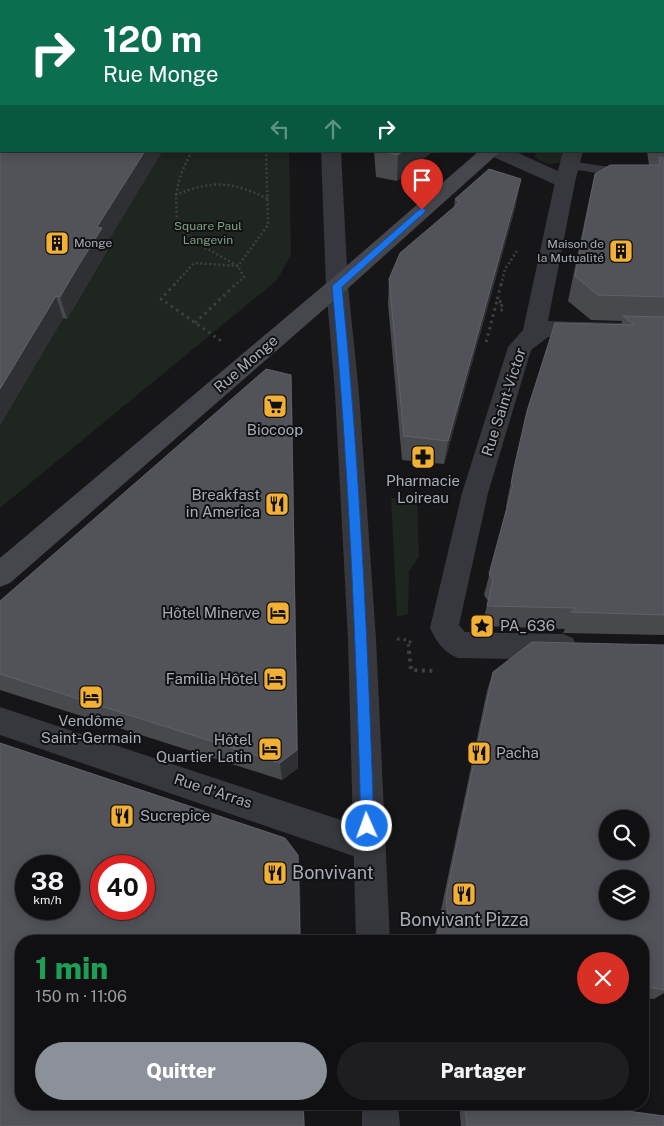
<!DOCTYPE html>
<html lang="fr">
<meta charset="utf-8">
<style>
body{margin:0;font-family:"Public Sans",sans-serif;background:#1e1e20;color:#f1f3f6;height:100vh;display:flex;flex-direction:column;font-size:19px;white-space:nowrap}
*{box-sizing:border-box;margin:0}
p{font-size:16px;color:#9c9d9f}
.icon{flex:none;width:28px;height:28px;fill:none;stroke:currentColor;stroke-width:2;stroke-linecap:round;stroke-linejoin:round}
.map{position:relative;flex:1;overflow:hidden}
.details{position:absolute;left:15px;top:935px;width:634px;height:175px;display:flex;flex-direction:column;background:#101012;border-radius:20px;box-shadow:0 2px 12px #0003,0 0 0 1px #303032}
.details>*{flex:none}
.hud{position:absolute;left:0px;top:0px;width:665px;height:152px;box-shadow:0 2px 12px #0003,0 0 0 1px #303032;background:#0b6e4f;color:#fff;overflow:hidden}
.tools{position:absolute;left:599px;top:810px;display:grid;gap:10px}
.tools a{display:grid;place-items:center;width:50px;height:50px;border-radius:50%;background:#101012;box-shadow:0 2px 12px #0003,0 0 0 1px #303032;font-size:25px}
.speed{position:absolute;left:15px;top:855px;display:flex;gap:10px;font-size:25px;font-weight:700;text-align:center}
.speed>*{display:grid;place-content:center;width:65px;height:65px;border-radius:50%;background:#101012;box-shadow:0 2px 12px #0003,0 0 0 1px #303032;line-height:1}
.speed small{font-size:12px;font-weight:400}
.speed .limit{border:8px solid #d22;background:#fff;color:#111}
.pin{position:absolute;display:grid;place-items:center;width:42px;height:42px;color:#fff;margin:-51px -21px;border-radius:50% 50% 50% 0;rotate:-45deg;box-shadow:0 0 5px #0007}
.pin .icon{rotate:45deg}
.me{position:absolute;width:55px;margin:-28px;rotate:358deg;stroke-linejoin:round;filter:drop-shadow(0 0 4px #0008)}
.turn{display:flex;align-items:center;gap:18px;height:105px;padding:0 20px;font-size:22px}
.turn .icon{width:65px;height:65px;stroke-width:2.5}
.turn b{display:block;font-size:35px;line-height:42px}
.lanes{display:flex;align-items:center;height:48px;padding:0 20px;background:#0003;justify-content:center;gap:25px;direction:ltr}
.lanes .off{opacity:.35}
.round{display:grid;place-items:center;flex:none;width:52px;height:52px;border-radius:26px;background:#1e1e20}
.head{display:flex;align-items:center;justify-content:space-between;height:85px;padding:0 20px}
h1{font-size:30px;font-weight:800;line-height:38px;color:#1e9e55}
.cta{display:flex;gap:10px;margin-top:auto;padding:10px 20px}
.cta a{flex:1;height:58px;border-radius:30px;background:#8c9099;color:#fff;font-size:20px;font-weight:800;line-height:58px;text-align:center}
.cta a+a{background:#1e1e20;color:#f1f3f6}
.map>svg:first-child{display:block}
</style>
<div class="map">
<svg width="664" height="1126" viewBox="0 0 664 1126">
<rect width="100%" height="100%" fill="#161618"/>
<!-- green -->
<g fill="#1e261f">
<polygon points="163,151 289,151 291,255 277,280 0,508 0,425 63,318 67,319 83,291 103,250"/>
<path d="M536,151H568L562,162C552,165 544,165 535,157Z"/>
<polygon points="391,498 417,499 419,557 409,571 408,614 397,617"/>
</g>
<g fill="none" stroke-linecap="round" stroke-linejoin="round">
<!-- path-far2 -->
<g stroke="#3d3f44" stroke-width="2.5" stroke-dasharray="2 2.5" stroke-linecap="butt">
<path d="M192,151C176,181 174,193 178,227L206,248L238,266L244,277L235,285"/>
<path d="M175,195C213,180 232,181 268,199"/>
<polyline points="174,285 194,263 238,266 268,225 266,151"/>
<polyline points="501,285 505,269 517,251"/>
</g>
<!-- path-far1 -->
<g stroke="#3d3f44" stroke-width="3" stroke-dasharray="2.5 4" stroke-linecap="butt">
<polyline points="175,284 161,299 224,343"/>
<polyline points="501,284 497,301 503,302 500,310 503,310"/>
<polyline points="195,323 236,284"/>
<polyline points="486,342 497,301"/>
<polyline points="397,639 409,640"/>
<polyline points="409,653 408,641 414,644"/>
</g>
<!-- path -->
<polyline stroke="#3d3f44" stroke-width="4" stroke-dasharray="3 4.5" stroke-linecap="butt" points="409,651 411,670 436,671"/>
<!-- service -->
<polygon fill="#37383d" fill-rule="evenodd" points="569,161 664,175 664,183 564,168 562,165 564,162"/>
<!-- pedestrian -->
<path fill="#37383d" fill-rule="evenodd" d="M565,175L572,177L575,182L548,321L664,324V340L548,337L531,350L488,493L459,625L465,632L563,634L573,638L577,647L573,656L563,660L458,658C444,653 436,641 430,628L462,493L508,347L523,330L555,182L558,177Z"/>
<!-- minor -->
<g fill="#37383d" fill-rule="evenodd">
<polygon points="486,151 514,151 558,171 563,151 583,151 575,182 572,187 565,189 489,155"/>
<polygon points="0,707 368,829 379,834 384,845 379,856 368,861 0,735"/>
</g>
<!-- tertiary -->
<g fill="#37383d" fill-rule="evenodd">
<rect x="314" y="0" width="18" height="1"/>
<polygon points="321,151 341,151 348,286 359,393 376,639 390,941 356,941 348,639 335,393 326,286"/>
<polygon points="362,1104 398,1104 400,1126 362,1126"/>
</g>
<!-- secondary -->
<polygon fill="#45474d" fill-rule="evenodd" points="479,151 501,151 345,291 10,583 0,587 0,558 329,281"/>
</g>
<!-- wall -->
<g fill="#47494d">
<polygon points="0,0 287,0 287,1 1,1 106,245 107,251 67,319 63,318 0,425"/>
<polygon points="664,53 664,635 563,633 565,629 482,626 488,601 484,595 507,507 506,507 509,491 522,435 621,325 622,321 591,320 568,301 589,200 595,174 649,165 647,151 664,151"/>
<polygon points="374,151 433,151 397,181 376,177"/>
<polygon points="455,199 516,205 444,464 402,460 388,304 389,279 454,207"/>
<polygon points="292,401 298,768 282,780 0,690 0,601"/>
<polygon points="664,645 664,993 654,999 642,998 642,941 434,941 434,937 438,925 443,925 441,910 487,691 493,672"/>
<polygon points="459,1104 607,1104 613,1109 664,1126 461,1126"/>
</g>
<!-- shaded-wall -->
<g fill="#2f3033">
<rect x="26" y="0" width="83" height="1"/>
<polygon points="591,0 618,0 617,1 590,1"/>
<polygon points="145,151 163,151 106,245 107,251 67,319 60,297 97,227"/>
<polygon points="403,151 433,151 397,181 398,155"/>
<polygon points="521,179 516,205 444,464 448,441"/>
<polygon points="56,296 63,318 0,425 0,389"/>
<polygon points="291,375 292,401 298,768 282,780 280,763"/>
<polygon points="298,855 300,868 301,941 300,941"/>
<polygon points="303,1104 304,1104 305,1126 304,1126"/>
</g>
<!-- building -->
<g fill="#525359" stroke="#5f6168" fill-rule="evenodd">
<polygon points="0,0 26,0 26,1 1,1 1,151 145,151 97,227 102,228 77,268 60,297 56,296 0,389"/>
<rect x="110" y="0" width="177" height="1"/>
<polygon points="363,0 591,0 590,1 363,1"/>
<polygon points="383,151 403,151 398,155"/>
<polygon points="659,157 664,158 664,297 598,295 575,276 595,174 610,165 660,165"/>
<polygon points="489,169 521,179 448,441 404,436 389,279 400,253 460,202 455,199"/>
<polygon points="623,316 664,317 664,615 571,612 576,608 487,606 493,580 489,574 513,485 511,484 514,468 527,411 555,323 634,325"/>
<polygon points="266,369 291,375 297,750 280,763 0,674 0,601"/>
<path d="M532,642L664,645V990L642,986V941H439L438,925H449L446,897L493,672ZM608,819H640V851H608ZM608,879H640V911H608Z"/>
<path d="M0,743L285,838L298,855L300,941H21V1104H303L304,1126H0ZM26,866H69V909H26ZM101,866H144V909H101Z"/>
<polygon points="465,1104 607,1104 613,1109 664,1116 664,1126 467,1126"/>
</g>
<!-- route -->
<path fill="#1a73e8" stroke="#114b97" d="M422,207L426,210L425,212L342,287C360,467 368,646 374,826L372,831L367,833L363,831L361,826C356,646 349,466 332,286Z"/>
<!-- icons -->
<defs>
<g id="building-square" transform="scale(1.25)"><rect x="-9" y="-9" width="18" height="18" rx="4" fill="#f2b134" stroke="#111113"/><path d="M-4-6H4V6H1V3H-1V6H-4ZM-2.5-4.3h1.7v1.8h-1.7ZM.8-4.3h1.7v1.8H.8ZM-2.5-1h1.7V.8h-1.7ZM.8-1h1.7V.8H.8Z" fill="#111"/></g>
<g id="supermarket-square" transform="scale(1.25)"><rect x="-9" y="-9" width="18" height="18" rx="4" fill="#f2b134" stroke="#111113"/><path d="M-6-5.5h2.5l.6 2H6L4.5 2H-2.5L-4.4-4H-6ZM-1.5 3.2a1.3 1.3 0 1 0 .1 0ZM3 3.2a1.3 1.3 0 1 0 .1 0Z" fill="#111"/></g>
<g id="pharmacy-square" transform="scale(1.25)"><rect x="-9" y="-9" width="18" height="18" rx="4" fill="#f2b134" stroke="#111113"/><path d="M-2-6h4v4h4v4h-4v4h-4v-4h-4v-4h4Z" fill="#111"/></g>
<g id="restaurant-square" transform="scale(1.25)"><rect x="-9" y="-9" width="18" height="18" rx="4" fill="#f2b134" stroke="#111113"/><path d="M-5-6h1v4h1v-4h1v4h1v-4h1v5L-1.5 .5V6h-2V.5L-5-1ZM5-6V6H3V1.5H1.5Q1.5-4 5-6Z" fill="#111"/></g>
<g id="hotel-square" transform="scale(1.25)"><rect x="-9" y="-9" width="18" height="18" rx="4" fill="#f2b134" stroke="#111113"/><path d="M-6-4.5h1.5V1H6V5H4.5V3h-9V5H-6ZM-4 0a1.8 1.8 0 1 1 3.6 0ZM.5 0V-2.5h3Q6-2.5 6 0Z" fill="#111"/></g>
<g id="sight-square" transform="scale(1.25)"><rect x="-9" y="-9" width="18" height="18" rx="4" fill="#f2b134" stroke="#111113"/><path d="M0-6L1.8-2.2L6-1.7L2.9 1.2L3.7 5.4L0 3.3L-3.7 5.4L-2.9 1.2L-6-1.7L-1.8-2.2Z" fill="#111"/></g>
</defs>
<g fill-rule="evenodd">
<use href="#building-square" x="57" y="243"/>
<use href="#building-square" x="621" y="251"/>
<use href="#supermarket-square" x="275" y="406"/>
<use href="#pharmacy-square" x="423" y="457"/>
<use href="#restaurant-square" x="277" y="504"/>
<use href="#hotel-square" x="278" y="613"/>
<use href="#sight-square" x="482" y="626"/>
<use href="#hotel-square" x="275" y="679"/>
<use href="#hotel-square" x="91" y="697"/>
<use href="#hotel-square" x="270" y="749"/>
<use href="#restaurant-square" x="479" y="753"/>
<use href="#restaurant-square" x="122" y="816"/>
<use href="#restaurant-square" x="275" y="873"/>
<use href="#restaurant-square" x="464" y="894"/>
</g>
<g text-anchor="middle" stroke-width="4" stroke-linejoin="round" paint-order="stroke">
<!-- far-park labels -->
<g font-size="12" fill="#7fa381" stroke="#111113">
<text x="208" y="230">Square Paul<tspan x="208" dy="14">Langevin</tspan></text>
</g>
<!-- far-poi labels -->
<g font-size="12" fill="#a8adb8" stroke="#111113" text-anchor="start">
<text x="74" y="247">Monge</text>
<text x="604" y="248" text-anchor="end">Maison de<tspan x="604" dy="14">la Mutualité</tspan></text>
</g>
<!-- street labels -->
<g font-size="15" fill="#a8adb8" stroke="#111113">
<text transform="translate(246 364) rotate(-41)" y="5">Rue Monge</text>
<text transform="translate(504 402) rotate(-72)" y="5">Rue Saint-Victor</text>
<text transform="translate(213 791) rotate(18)" y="5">Rue d'Arras</text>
</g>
<!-- poi labels -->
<g font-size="15" fill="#a8adb8" stroke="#111113" text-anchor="end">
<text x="275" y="435" text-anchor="middle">Biocoop</text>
<text x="423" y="486" text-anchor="middle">Pharmacie<tspan x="423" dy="17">Loireau</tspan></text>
<text x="260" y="500">Breakfast<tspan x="260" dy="17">in America</tspan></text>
<text x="260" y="618">Hôtel Minerve</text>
<text x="500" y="631" text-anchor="start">PA_636</text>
<text x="258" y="684">Familia Hôtel</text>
<text x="91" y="726" text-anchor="middle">Vendôme<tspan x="91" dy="17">Saint-Germain</tspan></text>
<text x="252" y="745">Hôtel<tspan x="252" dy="17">Quartier Latin</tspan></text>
<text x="496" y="758" text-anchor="start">Pacha</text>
<text x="140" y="821" text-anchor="start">Sucrepice</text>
</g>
<!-- near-poi labels -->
<g font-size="18" fill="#a8adb8" stroke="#111113" text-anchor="start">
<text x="292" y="879">Bonvivant</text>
<text x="464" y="926" text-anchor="middle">Bonvivant Pizza</text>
</g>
</g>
</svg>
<div class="tools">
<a><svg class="icon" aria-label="search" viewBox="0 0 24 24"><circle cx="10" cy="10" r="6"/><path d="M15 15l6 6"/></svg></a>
<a><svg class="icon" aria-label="layers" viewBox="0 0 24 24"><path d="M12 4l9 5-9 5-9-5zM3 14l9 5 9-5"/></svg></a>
</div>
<div class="speed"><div>38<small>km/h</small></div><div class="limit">40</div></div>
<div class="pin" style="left:422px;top:210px;background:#d93025"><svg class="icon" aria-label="arrive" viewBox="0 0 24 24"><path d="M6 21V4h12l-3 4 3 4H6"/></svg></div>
<svg class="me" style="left:367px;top:826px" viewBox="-20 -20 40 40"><circle r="17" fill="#1a73e8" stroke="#fff" stroke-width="3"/><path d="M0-11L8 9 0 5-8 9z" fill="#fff"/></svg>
<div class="hud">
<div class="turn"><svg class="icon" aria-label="right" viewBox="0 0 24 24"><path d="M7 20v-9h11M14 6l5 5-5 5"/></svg><div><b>120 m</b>Rue Monge</div></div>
<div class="lanes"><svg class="icon off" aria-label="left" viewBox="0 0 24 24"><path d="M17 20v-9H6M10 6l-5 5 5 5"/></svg><svg class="icon off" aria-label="ahead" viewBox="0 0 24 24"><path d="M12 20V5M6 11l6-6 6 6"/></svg><svg class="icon" aria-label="right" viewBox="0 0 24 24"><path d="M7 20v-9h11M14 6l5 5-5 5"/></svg></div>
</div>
<section class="details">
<div class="head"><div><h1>1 min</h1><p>150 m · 11:06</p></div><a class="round" style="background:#d93025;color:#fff"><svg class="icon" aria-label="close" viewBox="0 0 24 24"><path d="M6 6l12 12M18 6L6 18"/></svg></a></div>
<div class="cta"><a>Quitter</a><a>Partager</a></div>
</section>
</div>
